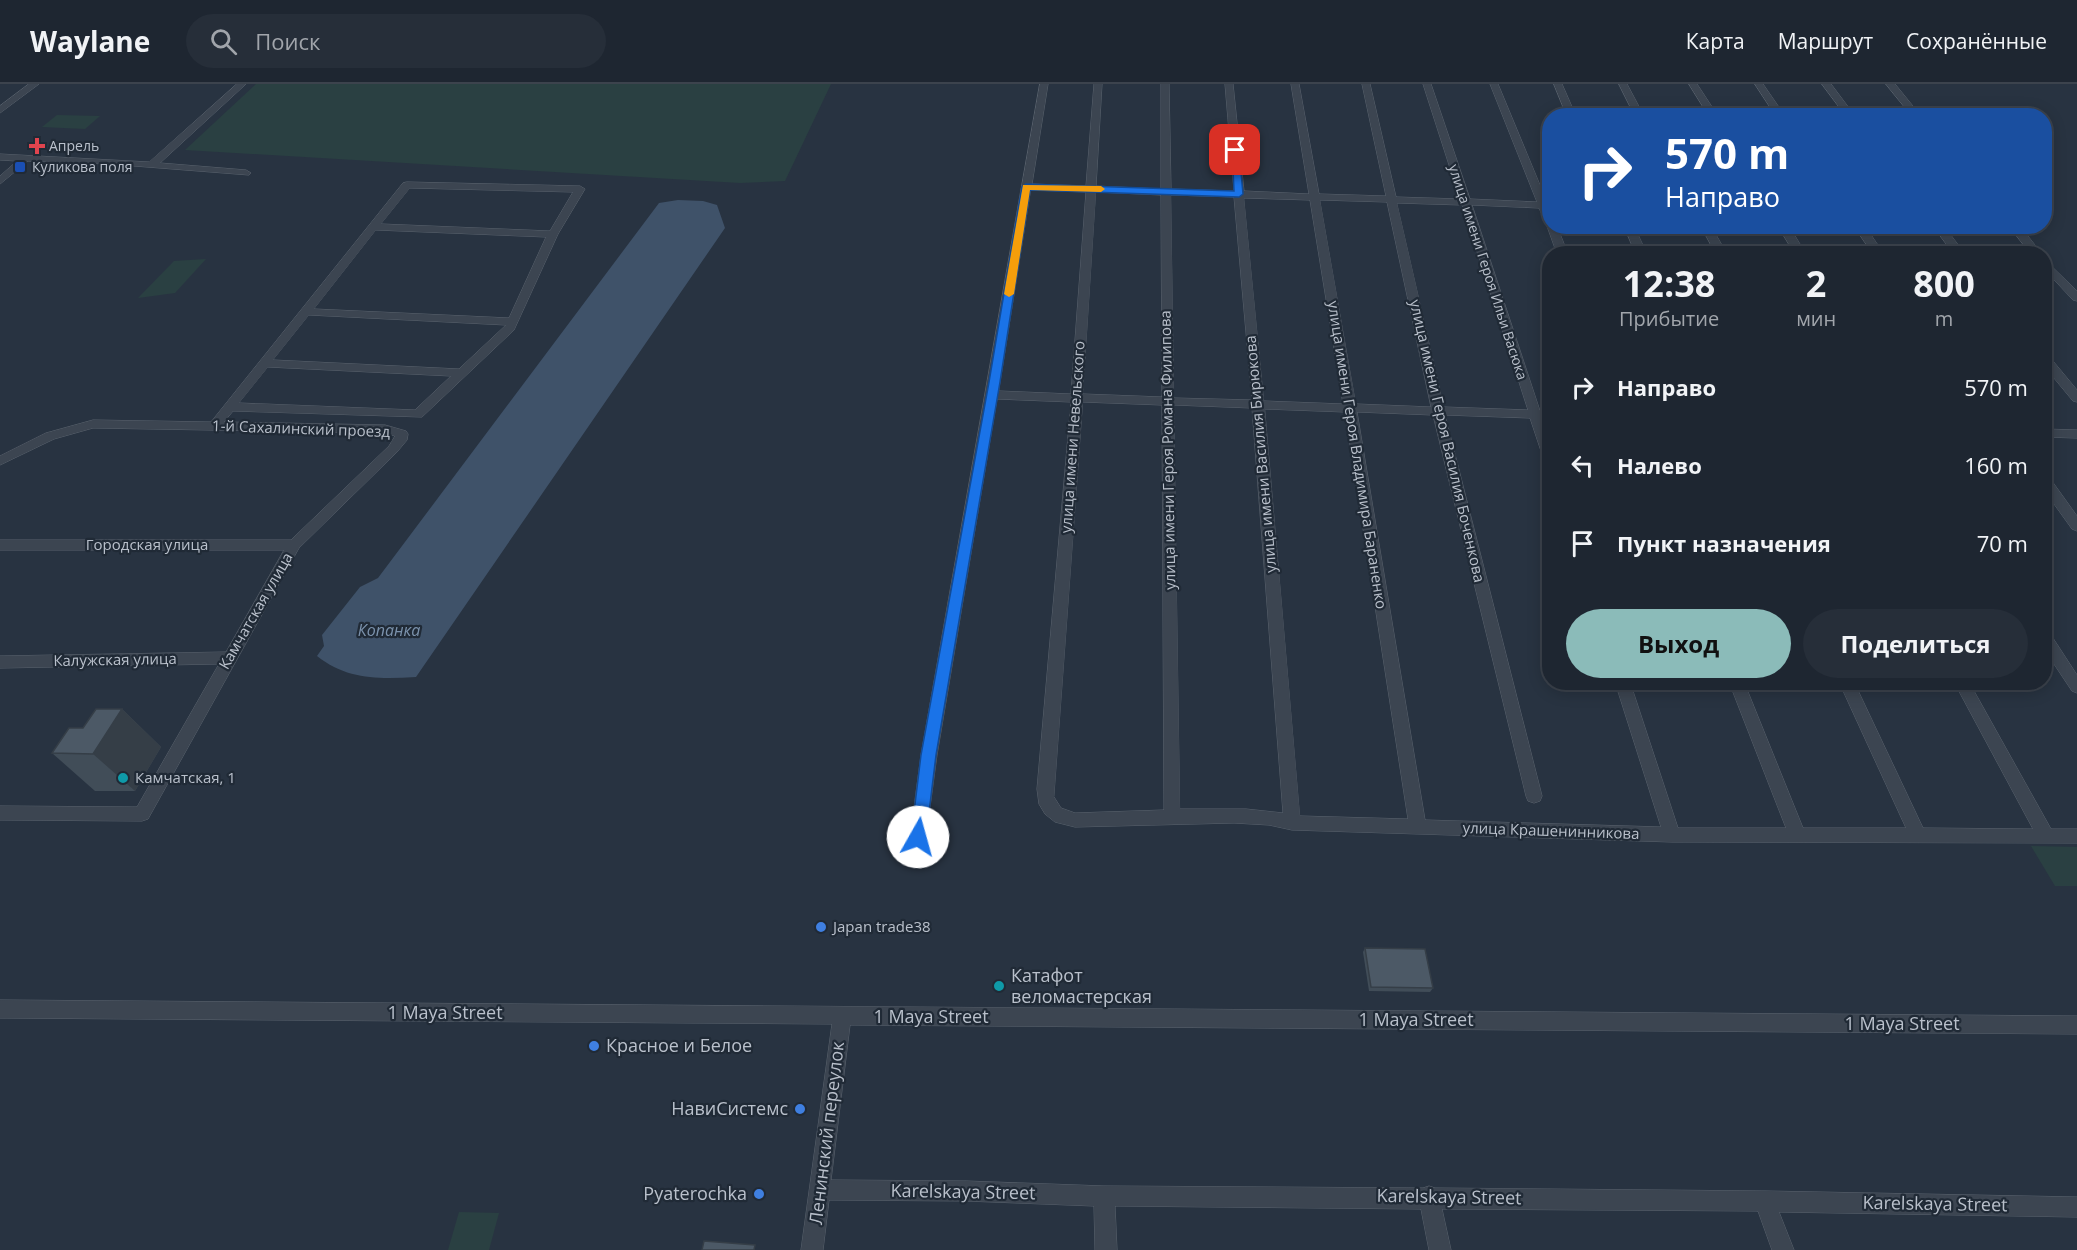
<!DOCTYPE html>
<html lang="ru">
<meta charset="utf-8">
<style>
body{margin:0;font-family:"Open Sans",sans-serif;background:#262e39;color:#f1f3f6;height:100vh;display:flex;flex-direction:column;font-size:22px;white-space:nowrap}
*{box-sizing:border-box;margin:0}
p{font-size:20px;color:#a1a5ab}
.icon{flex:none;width:33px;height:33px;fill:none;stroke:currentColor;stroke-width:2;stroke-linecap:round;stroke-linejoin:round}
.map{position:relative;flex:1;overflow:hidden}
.panel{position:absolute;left:1542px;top:162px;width:510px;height:444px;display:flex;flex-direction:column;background:#1e2631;border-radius:24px;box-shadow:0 3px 15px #0003,0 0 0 2px #3c434d}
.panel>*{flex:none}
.top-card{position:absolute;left:1542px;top:24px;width:510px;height:126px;border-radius:24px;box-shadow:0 3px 15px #0003,0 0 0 2px #3c434d;background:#1a4fa0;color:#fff;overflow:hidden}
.pin{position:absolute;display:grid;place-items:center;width:51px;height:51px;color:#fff;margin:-26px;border-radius:12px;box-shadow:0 3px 9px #0006}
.me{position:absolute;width:66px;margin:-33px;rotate:7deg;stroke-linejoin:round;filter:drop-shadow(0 0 4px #0008)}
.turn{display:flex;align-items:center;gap:21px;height:126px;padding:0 24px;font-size:27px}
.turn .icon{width:78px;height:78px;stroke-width:2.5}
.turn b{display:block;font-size:42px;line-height:51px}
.eta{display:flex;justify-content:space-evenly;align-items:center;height:102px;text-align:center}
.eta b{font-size:36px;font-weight:700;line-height:42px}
.button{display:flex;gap:12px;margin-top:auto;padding:12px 24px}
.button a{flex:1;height:69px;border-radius:36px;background:#8bbbb9;color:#111;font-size:24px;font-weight:700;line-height:69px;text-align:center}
.button a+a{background:#262e39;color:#f1f3f6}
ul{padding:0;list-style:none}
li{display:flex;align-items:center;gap:18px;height:78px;padding:0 24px}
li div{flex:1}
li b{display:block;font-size:22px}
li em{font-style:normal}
header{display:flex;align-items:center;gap:36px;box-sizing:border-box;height:84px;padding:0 30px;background:#1e2631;border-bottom:2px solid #3c434d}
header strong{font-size:28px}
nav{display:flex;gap:33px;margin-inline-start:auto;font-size:21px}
.search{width:420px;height:54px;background:#262e39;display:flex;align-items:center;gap:15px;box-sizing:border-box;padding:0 21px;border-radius:33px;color:#a1a5ab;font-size:22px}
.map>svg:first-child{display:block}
</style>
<header>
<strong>Waylane</strong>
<div class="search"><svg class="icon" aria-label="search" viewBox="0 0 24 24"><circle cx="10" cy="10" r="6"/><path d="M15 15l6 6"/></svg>Поиск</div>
<nav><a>Карта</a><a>Маршрут</a><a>Сохранённые</a></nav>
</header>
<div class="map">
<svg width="2077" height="1166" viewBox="0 0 2077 1166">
<rect width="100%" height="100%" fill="#283341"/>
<!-- green -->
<g fill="#2a4042">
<polygon points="256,0 831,0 785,97 740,99 185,66"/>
<polygon points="57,31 100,32 85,45 42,43"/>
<polygon points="206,175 175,209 138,214 174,177"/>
<polygon points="2031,762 2077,763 2077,802 2055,802"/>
<polygon points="459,1128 499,1129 489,1166 448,1166"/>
</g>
<!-- water -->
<path fill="#3f5269" d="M678,116L703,117L717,121L725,144L416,593C379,595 347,596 317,572L324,562L322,551L360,503L378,494L659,119Z"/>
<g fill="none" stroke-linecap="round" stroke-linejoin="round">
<!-- minor casing -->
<g stroke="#5a636e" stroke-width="1">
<g id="minor">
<polygon points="29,0 39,0 0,29 0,22"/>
<polygon points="237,0 246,0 160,79 246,86 251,89 249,91 109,80 28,77 0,100 0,92 17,77 0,76 0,70 149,78"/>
<path d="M1040,0H1048L1032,100L1086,102L1094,0H1102L1096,102L1161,105V0H1169L1171,105L1234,107L1225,0H1233L1244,107L1309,110L1291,0H1299L1319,110L1386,112L1362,0H1370L1396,113L1460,115L1423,0H1431L1470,115L1537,118L1490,0H1498L1547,118H1550V142H1557L1568,170H1557L1547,142L1549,140L1545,137L1539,124L1472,121L1540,327H1550V335H1543L1550,355V380L1544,376L1530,334L1445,331L1542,712L1540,717L1534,719L1528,717L1526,712L1433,331L1357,328L1425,736L1661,743L1615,598H1630L1678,744H1786L1729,598H1744L1803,744H1906L1839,598H1854L1923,744L2033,745L1954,598H1969L2051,745H2077V759L1672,758L1292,746L1269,741L1234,739L1075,743L1055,738L1045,730L1039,720L1037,705L1071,318L997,315L937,671L926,753L924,758L918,760L912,758L910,753L921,671ZM1031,106L1086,108L1071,310L999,307ZM1096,108L1161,111L1162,313L1083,310ZM1171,111L1234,113L1252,316L1174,314ZM1244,114L1310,116L1343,320L1264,317ZM1320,116L1387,118L1431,323L1356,320ZM1397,119L1462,121L1528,326L1444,323ZM1083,318L1162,321L1164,726L1075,729L1061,724L1054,713ZM1174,321L1252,324L1283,729L1246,725H1180ZM1265,325L1345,328L1408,735L1300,732Z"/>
<polygon points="1554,0 1562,0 1576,32 1567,32"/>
<polygon points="1619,0 1627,0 1644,32 1635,32"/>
<polygon points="1689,0 1697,0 1718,32 1709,32"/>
<polygon points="1755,0 1763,0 1785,32 1776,32"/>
<polygon points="1822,0 1831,0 1855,32 1846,32"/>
<polygon points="1886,0 1895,0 1921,32 1912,32"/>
<path d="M407,98L580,102L585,105L558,150L514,246L422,333L233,327L224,338L385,341L406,347L408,350L407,356L397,368L299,464L148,735L142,737L0,736V722L137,723L219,580L0,584V572L226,568L284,466H0V456H291L389,362L395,352L385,349L93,344L54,355L0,381V372L46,349L93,336L211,338L403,99ZM410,104L573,108L550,147L381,140ZM376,146L546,153L509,234L314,225ZM309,231L506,241L459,285L273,276ZM268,283L451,292L415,326L239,319Z"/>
<polygon points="1624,142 1634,142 1647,170 1636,170"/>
<polygon points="1701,142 1711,142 1727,170 1716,170"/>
<polygon points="1778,142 1789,142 1806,170 1795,170"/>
<polygon points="1854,142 1865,142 1884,170 1873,170"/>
<polygon points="1933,142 1944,142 1965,170 1954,170"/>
<polygon points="2009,142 2020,142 2042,170 2031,170"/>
<polygon points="2044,175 2077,207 2077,217 2073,216 2044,185"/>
<polygon points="2044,271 2048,271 2077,306 2077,318 2073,317 2044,282"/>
<polygon points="2044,345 2077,346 2077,354 2044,353"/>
<polygon points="2044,392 2049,393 2077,432 2077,447 2072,445 2044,406"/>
<polygon points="2044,547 2049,548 2077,591 2077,609 2072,607 2044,565"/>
<polygon points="0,916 2077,932 2077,950 850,941 831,1096 966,1097 1104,1102 1423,1104 1429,1102 1435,1104 1765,1107 2077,1113 2077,1133 1779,1128 1794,1166 1772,1166 1758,1127 1442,1125 1451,1166 1429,1166 1421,1125 1115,1122 1117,1166 1095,1166 1094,1122 966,1117 829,1116 823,1166 801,1166 832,940 0,934"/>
</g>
</g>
<!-- minor -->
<use href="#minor" fill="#3c4551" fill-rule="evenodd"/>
</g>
<!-- wall -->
<g fill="#414d58">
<polygon points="122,625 161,663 135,707 95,707 52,669 83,644"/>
<polygon points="1365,864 1433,904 1430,908 1369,907 1363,868"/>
</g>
<!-- shaded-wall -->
<polygon fill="#353e47" points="122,625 161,663 135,707 93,670"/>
<!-- building -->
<g fill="#4c5966" stroke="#353e47" stroke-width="1.5">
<polygon points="96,625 122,625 93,670 52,669 69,644 83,644"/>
<polygon points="1365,864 1425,865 1433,904 1371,903"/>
<polygon points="704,1157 755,1161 754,1166 702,1166"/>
</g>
<!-- route -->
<polygon fill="#1a73e8" stroke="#114b97" stroke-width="1.5" points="1232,64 1239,66 1243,110 1239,113 1030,106 1000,298 936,671 926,753 924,757 918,759 913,757 911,753 921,671 989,298 1022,103 1026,100 1234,107"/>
<!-- slow -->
<polygon fill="#f59e0b" points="1023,101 1101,102 1105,105 1101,108 1030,106 1014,210 1009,213 1004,210"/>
<!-- markers -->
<path fill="#e0444e" stroke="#202a36" stroke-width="2" d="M34 53h6v6h6v6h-6v6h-6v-6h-6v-6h6z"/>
<rect fill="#1a4fb4" stroke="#202a36" stroke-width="2" x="14" y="77" width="12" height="12" rx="3"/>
<g fill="#0f9aa8" stroke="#202a36" stroke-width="2">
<circle cx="123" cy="694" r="6"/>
<circle cx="999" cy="902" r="6"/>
</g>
<g fill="#3f7fe0" stroke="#202a36" stroke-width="2">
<circle cx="821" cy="843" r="6"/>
<circle cx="594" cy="962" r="6"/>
<circle cx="800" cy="1025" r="6"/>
<circle cx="759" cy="1110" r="6"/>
</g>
<g text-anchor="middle" stroke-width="4.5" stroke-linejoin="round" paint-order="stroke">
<!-- far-poi labels -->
<g font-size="14" fill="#b9c0cb" stroke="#202a36" text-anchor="start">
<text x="49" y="67">Апрель</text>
<text x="32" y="88">Куликова поля</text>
</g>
<!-- far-street labels -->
<g font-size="14" fill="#b9c0cb" stroke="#202a36">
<text transform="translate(1488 188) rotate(72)" y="5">улица имени Героя Ильи Васюка</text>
</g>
<!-- street labels -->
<g font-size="15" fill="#b9c0cb" stroke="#202a36">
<text transform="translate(301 345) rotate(2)" y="5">1-й Сахалинский проезд</text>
<text transform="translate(1073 353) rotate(-86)" y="5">улица имени Невельского</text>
<text transform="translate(1447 357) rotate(77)" y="5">улица имени Героя Василия Боченкова</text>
<text transform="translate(1168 366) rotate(-91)" y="5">улица имени Героя Романа Филипова</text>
<text transform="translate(1261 370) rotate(-95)" y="5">улица имени Василия Бирюкова</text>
<text transform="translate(1357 371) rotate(81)" y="5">улица имени Героя Владимира Бараненко</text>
<text x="147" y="466">Городская улица</text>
<text transform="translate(256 527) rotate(-60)" y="5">Камчатская улица</text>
<text transform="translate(115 576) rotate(-1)" y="5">Калужская улица</text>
<text transform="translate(1551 747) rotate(2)" y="5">улица Крашенинникова</text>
</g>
<!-- poi labels -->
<g font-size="15" fill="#b9c0cb" stroke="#202a36" text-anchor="start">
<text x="135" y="699">Камчатская, 1</text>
<text x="833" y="848">Japan trade38</text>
</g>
<!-- water labels -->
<g font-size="16" font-style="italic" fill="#7b92ac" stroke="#202a36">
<text x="389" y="552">Копанка</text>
</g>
<!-- near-poi labels -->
<g font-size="18" fill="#b9c0cb" stroke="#202a36" text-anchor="start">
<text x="1011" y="898">Катафот<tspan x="1011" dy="21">веломастерская</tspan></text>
<text x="606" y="968">Красное и Белое</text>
<text x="788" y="1031" text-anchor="end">НавиСистемс</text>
<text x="747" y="1116" text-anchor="end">Pyaterochka</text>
</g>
<!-- near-street labels -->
<g font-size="18" fill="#b9c0cb" stroke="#202a36">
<text x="445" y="935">1 Maya Street</text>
<text x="931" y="939">1 Maya Street</text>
<text x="1416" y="942">1 Maya Street</text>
<text x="1902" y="946">1 Maya Street</text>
<text transform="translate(827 1049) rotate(-83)" y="6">Ленинский переулок</text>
<text transform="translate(963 1108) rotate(1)" y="6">Karelskaya Street</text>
<text transform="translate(1449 1113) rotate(1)" y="6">Karelskaya Street</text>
<text transform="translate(1935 1120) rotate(1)" y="6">Karelskaya Street</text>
</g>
</g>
</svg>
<div class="pin" style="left:1235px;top:66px;background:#d93025"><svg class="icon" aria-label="arrive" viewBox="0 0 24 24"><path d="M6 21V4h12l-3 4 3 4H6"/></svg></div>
<svg class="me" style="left:918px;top:753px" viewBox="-20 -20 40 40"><circle r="19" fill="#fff"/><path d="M0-13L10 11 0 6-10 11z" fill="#1a73e8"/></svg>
<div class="top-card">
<div class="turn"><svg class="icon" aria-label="right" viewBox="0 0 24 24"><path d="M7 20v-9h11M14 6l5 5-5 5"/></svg><div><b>570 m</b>Направо</div></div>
</div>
<section class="panel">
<div class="eta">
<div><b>12:38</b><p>Прибытие</p></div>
<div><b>2</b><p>мин</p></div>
<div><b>800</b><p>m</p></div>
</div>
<ul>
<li><svg class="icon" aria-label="right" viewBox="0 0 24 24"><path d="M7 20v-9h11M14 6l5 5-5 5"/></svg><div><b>Направо</b></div><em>570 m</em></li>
<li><svg class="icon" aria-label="left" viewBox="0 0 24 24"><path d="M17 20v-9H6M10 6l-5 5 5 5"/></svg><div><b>Налево</b></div><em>160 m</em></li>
<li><svg class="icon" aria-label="arrive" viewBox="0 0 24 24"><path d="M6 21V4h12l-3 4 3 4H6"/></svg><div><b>Пункт назначения</b></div><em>70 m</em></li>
</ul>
<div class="button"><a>Выход</a><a>Поделиться</a></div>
</section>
</div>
